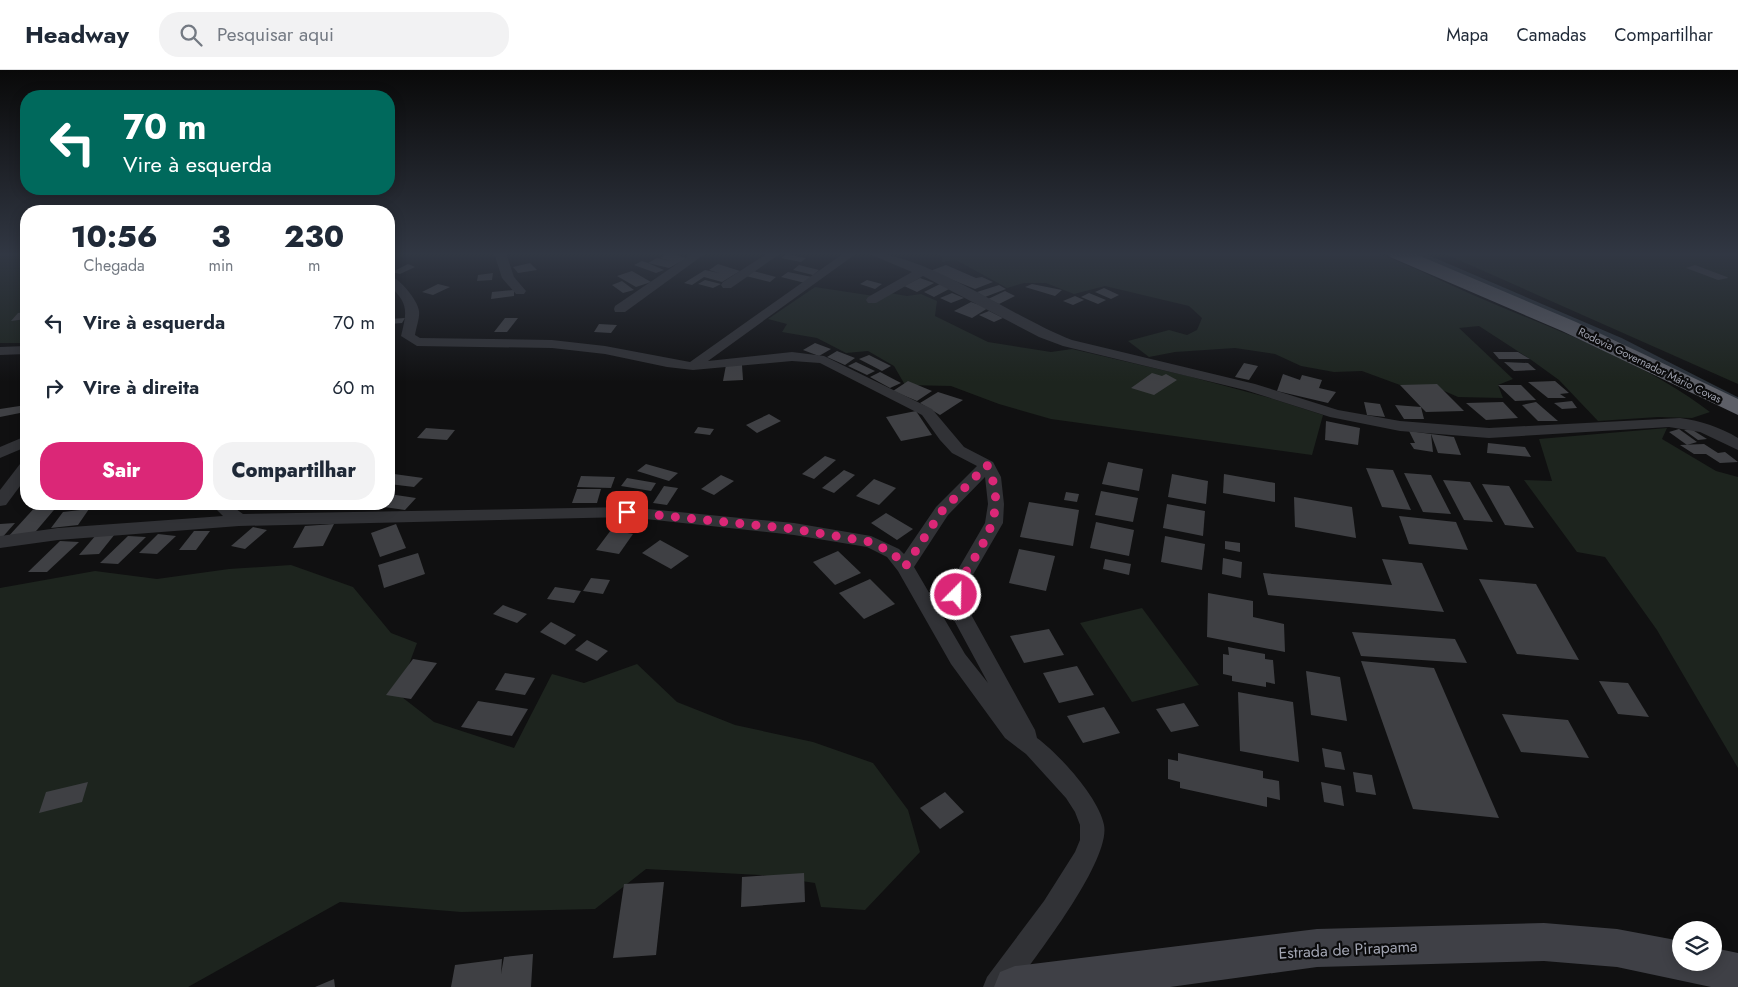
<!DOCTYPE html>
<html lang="pt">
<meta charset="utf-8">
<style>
body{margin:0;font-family:Jost,sans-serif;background:#f2f2f3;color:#1f2937;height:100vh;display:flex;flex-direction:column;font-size:19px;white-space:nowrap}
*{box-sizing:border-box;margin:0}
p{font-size:16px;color:#747a83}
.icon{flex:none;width:28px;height:28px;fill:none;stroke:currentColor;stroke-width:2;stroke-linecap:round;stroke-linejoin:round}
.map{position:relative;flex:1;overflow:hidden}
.details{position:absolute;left:20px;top:135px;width:375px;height:305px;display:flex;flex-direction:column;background:#fff;border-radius:20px;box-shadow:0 2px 12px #0003}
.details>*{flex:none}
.guide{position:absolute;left:20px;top:20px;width:375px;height:105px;border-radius:20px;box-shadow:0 2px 12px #0003;background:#00695c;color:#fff;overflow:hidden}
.tools{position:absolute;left:1672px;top:851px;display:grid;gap:10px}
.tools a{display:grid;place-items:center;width:50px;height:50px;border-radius:50%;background:#fff;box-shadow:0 2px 12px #0003;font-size:25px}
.pin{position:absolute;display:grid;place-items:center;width:42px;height:42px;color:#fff;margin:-21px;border-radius:10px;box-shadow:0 2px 8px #0006}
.me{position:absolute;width:55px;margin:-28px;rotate:23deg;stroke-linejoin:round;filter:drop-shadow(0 0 4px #0008)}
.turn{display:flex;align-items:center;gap:18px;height:105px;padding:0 20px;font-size:22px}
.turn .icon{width:65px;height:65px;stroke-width:2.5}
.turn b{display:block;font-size:35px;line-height:42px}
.eta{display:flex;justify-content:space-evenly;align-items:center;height:85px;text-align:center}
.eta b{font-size:30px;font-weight:800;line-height:35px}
.button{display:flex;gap:10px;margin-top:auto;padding:10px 20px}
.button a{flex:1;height:58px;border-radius:20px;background:#db2777;color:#fff;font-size:20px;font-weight:800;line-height:58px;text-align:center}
.button a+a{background:#f2f2f3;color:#1f2937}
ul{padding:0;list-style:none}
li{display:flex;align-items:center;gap:15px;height:65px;padding:0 20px}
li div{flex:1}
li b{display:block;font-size:19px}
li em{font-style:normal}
header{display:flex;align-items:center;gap:30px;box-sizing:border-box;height:70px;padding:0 25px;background:#fff;border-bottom:1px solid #e0e1e3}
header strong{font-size:24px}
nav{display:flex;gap:28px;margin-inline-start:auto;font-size:18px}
.search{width:350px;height:45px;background:#f2f2f3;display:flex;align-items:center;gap:12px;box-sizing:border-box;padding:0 18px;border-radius:20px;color:#747a83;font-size:19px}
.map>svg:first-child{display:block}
</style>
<header>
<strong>Headway</strong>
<div class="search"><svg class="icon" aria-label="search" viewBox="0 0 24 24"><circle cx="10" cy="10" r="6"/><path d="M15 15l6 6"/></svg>Pesquisar aqui</div>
<nav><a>Mapa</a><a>Camadas</a><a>Compartilhar</a></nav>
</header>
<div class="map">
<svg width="1738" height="917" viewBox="0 0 1738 917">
<rect width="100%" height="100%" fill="#101011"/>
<!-- green -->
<g fill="#1d241e">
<rect x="0" y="183" width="26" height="90"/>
<path d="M934,183H1376C1410,195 1441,211 1473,225C1554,260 1640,289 1710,342L1692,348L1658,347L1598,351L1559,310L1530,289L1479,256L1459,258L1513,309L1498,315L1503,328L1458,327L1442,320L1400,315L1362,301L1334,302L1301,296L1275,284L1235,278L1175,282L1149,287L1128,271L1169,260L1187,265L1197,260L1202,248L1189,236L1105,216L1074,224L1046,213H1024L1007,218L956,190L942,192V186Z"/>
<polygon points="1443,183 1738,183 1738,314"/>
<polygon points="815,217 874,226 884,222 907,226 921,224 937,231 935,246 988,272 1051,282 1072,279 1188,306 1270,328 1323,345 1312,385 1051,349 999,334 951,316 905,315 894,296 868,281 846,283 817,268 782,262 787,254 768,249"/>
<polygon points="1667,358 1662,369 1716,401 1738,407 1738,698 1657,560 1605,487 1577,482 1524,410 1552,411 1539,369"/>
<polygon points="291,495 353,517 391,563 417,573 398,624 434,652 514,678 552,604 584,613 637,594 677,632 735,655 813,672 873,693 908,740 920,782 865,840 821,837 815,813 760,805 646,799 595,839 461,842 340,832 188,917 0,917 0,518 95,501 157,509 229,499"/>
<polygon points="1142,538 1199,615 1132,632 1080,553"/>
</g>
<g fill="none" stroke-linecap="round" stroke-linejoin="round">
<!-- stream -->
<polyline stroke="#2a3139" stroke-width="5" points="1417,183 1620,270 1738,330"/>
</g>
<!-- building -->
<g fill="#3f4044">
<polygon points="668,183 687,188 669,198 648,193 657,188 671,191 660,188"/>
<polygon points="786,184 806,188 801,192 781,188"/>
<polygon points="642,191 648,193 664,200 656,203 634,195"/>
<polygon points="530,193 537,200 518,203 513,197"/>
<polygon points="408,194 415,197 400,204 392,202"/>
<polygon points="718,194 740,201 722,212 704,207 692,215 684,213 705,200 719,203 709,200"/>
<polygon points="799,195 819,200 813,205 793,200"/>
<polygon points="946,195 976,208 982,207 993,212 975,219 930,201"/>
<polygon points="1695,195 1727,207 1728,208 1718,210 1686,198"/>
<polygon points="632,201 651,212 636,217 617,206"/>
<polygon points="753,201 776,207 770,212 746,206"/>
<polygon points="788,202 812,207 805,213 781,207"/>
<polygon points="493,203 492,210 477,211 478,205"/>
<polygon points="920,208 934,213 917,222 904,216"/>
<polygon points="705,210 721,214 713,218 698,214"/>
<polygon points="867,210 882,214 875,219 860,214"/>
<polygon points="622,211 634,220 623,223 612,215"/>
<polygon points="438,214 450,217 433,225 422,222"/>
<polygon points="940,214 951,218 934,227 924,222"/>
<polygon points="1032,214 1062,220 1055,226 1025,217"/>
<polygon points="999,215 1006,219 985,227 977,222"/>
<polygon points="1104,218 1119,225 1111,229 1095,222"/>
<polygon points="514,220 514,226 491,229 492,222"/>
<polygon points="1005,221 1015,226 999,234 988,229"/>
<polygon points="952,223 964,228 951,233 940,228"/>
<polygon points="1089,223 1106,230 1098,234 1081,227"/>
<polygon points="1075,226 1084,230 1073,235 1063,231"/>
<polygon points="971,232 988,238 972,248 954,241"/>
<polygon points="989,241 1003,248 994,252 979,245"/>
<polygon points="26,242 26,249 11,251 18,243"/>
<polygon points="405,248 402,253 389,254 389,249"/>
<polygon points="505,248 518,248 507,262 494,262"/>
<polygon points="599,254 617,255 611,263 594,262"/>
<polygon points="815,273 831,279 819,286 803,280"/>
<polygon points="837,281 855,288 845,295 827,287"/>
<polygon points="1493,282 1518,282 1530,289 1499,289"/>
<polygon points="869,285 891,296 882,301 859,289"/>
<polygon points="856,292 875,301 867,305 848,296"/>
<polygon points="1504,292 1528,293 1536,300 1514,301"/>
<polygon points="1244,293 1258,296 1249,310 1235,307"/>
<polygon points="726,295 742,295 743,310 723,311"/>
<polygon points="880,302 901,313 890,318 870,307"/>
<polygon points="1152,303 1162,306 1166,304 1177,310 1154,325 1131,318"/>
<polygon points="1283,304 1300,310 1302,305 1322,310 1319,318 1336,322 1328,333 1277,321"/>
<polygon points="908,311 932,321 917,331 893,321"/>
<polygon points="1555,311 1569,323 1560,324 1566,328 1548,328 1528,312"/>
<polygon points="1437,314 1464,341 1426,342 1421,337 1424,349 1404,349 1395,335 1421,337 1400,315"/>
<polygon points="1498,315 1521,315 1536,330 1515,331"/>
<polygon points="938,322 963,330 940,345 920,333"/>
<polygon points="1572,331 1577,338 1562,339 1554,333"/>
<polygon points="1364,332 1380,334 1385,347 1367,345"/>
<polygon points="1503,332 1518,348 1486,350 1466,333"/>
<polygon points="1536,332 1558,351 1538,351 1522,335"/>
<polygon points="26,335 25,342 0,347 0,339"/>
<polygon points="916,341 932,365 901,371 886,347"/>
<polygon points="769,344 781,351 757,363 746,355"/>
<polygon points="1326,351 1360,358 1358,375 1325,370"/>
<polygon points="698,357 714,359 710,365 694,363"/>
<polygon points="426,358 455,360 447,370 417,368"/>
<polygon points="1679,359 1697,372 1687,375 1669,362"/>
<polygon points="1691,359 1707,369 1698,370 1684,360"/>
<polygon points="1409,361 1431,364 1433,382 1414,379 1410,373 1415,373"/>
<polygon points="1431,364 1454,367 1461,385 1438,383"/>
<polygon points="1488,373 1525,377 1531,387 1487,383"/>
<polygon points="1704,374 1718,383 1725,382 1738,392 1720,393 1706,384 1694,384 1680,375"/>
<polygon points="825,386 836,390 814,409 802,404"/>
<polygon points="1108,392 1143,399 1139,421 1102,414"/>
<polygon points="646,394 678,403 669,411 637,401"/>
<polygon points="1366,398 1393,400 1411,440 1382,437"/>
<polygon points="844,400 855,405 834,423 822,418"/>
<polygon points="1404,403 1431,405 1451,444 1423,442"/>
<polygon points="394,404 423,408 414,417 389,414 389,409"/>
<polygon points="1172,404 1208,411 1206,434 1168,427"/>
<polygon points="1224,404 1275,413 1275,432 1223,423"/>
<polygon points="721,405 734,411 714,425 701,419"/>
<polygon points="581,406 615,407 611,418 577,417"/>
<polygon points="627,408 656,413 651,421 621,416"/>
<polygon points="874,409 896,418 879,435 856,426"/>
<polygon points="1443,410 1470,412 1493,452 1464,450"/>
<polygon points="1482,414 1509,416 1534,458 1505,455"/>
<polygon points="664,416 678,418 667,435 653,433"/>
<polygon points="577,419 601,419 597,433 572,433"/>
<polygon points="1101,421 1138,428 1133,452 1095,445"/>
<polygon points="1066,422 1079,424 1077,432 1064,430"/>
<polygon points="389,424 416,428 405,440 377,436 389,434"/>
<polygon points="1294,427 1352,437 1356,468 1295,457"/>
<polygon points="614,429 628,431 625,436 611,434"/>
<polygon points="1029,432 1079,440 1073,476 1020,467"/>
<polygon points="38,434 59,434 31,467 7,468"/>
<polygon points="285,434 321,434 318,437 282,437"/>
<polygon points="1167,434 1205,441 1203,466 1163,458"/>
<polygon points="89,439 78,455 51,458 63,442"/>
<polygon points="886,443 913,459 897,470 871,453"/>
<polygon points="1399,446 1456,452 1468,480 1409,474"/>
<polygon points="1096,452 1134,460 1129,486 1090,478"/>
<polygon points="15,453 0,470 0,454"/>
<polygon points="334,454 323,476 293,478 305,456"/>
<polygon points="396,454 406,478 380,487 371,463"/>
<polygon points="253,457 267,460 245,479 231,476"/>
<polygon points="611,460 633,464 619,484 596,480"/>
<polygon points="194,461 210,461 196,480 179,480"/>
<polygon points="115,464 99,484 79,485 96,465"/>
<polygon points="158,464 176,466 157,484 139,483"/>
<polygon points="128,466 146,467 118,494 100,493"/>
<polygon points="1165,466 1205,474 1202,500 1161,492"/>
<polygon points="660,470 689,486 671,499 642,483"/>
<polygon points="60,471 79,472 47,502 28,502"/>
<polygon points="1225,471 1240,473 1240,482 1225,479"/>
<polygon points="1019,479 1055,486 1046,521 1009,513"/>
<polygon points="838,481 861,503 835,515 813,492"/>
<polygon points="418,483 425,504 384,518 378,495"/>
<polygon points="1223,488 1242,492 1241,508 1222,504"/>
<polygon points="1105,489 1131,494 1129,505 1103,499"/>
<polygon points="1382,489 1422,493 1444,542 1268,525 1263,503 1392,515"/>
<polygon points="591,508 610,510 603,524 583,521"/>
<polygon points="870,509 895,534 864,549 839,523"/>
<polygon points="1479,509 1536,514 1579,590 1517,584"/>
<polygon points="555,517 581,521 574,533 547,529"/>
<polygon points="1208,523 1253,531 1253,547 1284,554 1285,582 1207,567"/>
<polygon points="503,535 527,544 517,553 493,544"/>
<polygon points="551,552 576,565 565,575 540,562"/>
<polygon points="1049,559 1064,585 1024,593 1010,566"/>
<polygon points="1352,562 1455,569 1467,593 1361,586"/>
<polygon points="587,570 608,581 597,591 575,580"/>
<polygon points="1228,577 1265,584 1265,589 1273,590 1275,614 1266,612 1266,617 1232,611 1232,606 1223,604 1223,584 1229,585"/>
<polygon points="413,589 437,593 411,629 386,625"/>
<polygon points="1361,591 1434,598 1499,748 1413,739"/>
<polygon points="1077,596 1094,625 1059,633 1043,603"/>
<polygon points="1306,601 1340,607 1347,651 1311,645"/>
<polygon points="505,603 535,608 525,625 495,620"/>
<polygon points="1599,611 1628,613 1649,647 1618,644"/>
<polygon points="1238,622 1293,632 1299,692 1240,681"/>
<polygon points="478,631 528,639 512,666 461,657"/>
<polygon points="1184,633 1199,656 1171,662 1156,639"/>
<polygon points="1104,637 1120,663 1083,673 1067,646"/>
<polygon points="1502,644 1568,650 1589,688 1521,682"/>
<polygon points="1322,678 1341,682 1345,700 1325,697"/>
<polygon points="1178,683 1263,701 1263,708 1279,711 1280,730 1267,727 1267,737 1180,718 1180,712 1168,709 1168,689 1178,691"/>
<polygon points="1353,702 1372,705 1376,725 1356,722"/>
<polygon points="88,712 82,732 39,743 46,722"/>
<polygon points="1321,712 1341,716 1344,736 1324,732"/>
<polygon points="945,722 964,742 940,759 920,738"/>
<polygon points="804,803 805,832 741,837 742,807"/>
<polygon points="664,812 656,885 613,888 624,814"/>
<polygon points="533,884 531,917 451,917 455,895 502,889 501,904 504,887"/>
<polygon points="334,909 335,917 315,917"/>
</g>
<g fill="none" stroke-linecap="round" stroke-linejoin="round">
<!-- street -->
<g fill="#313236" fill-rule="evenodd">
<polygon points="494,183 506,183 514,207 526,221 524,224 516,224 502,208"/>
<polygon points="693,183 706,183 625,242 615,242 614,239 615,236"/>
<polygon points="768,183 781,183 731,218 723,218 721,215 723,212"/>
<path d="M844,183H857L708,291L792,282L824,286L932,339L964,377L993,392L1001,407L1004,434L1003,453L967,515L964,525L968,539L1035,660L1037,668C1059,684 1099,728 1104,755C1111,791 1036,886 1014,917H983L987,907L1044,831L1075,782L1080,770V755L1075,742L1066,728L1026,684L1005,668L951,594L898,501L887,487L867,477L794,465L627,447L239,456L58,470L0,478V466L58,458L223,446L211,434H229L243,444L627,437L794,453L871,466L899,479L904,484L936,437L977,396L952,383L940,370L922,345L820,293L792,291L693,300L667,297L605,284L552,278L417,276L401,266C407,241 409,234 389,215V205C399,208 418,230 419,241C420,247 416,258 415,265L420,268L552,270L605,276L690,292ZM985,407L988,434L985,453L949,515L946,525L948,539L988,613L965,584L914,497L948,445Z"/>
<path d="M867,183C927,183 1013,248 1072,270L1255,314L1338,340L1400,351L1489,358L1680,348C1701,351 1720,357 1738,368V380L1700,362L1669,357L1489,368L1400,361L1330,347L1245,320L1063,276L1039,267L923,206L876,233H868L866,230L868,227L912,202Z"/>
<polygon points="26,276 26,284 0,285 0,277"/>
<polygon points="26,366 26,377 0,388 0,377"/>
<polygon points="26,392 26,408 6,435 0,436 0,420 20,394"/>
</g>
<!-- secondary -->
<polygon fill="#3f4046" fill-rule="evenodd" points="1544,853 1617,859 1681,871 1681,892 1714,892 1714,878 1738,883 1738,917 1711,917 1617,897 1544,891 1317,897 1170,917 994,917 1000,902 1015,896 1317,859"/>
<!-- highway -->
<polygon fill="#5d5f67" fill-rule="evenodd" points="1387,183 1413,183 1576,252 1738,329 1738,345 1562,261 1390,187"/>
</g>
<!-- sky -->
<linearGradient id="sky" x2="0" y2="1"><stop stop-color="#090909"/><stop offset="0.59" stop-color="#313743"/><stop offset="1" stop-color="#313743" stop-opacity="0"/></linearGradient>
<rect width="1738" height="312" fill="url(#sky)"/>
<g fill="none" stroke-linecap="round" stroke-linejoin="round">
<!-- route -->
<path stroke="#db2777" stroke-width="9" stroke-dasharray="0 16.2" d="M627,442L794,459L871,472L893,483L905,497L942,441L987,395C1010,444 982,474 958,515L956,525"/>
</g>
<g text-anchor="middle" stroke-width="4.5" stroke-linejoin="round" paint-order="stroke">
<!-- far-street labels -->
<g font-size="11" fill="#a2a5b2" stroke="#0b0b0c">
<text transform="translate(1650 295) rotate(26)" y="4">Rodovia Governador Mário Covas</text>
</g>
<!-- near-street labels -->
<g font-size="16" fill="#a2a5b2" stroke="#0b0b0c">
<text transform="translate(1348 879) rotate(-3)" y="6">Estrada de Pirapama</text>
</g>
</g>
</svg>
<div class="tools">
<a><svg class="icon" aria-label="layers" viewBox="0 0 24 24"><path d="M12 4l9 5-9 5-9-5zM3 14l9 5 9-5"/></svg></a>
</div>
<div class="pin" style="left:627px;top:442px;background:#d93025"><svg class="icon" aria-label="arrive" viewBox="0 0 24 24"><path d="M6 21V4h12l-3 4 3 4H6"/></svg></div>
<svg class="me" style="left:956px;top:525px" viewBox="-20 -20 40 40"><circle r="17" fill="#db2777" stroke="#fff" stroke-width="3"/><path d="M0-11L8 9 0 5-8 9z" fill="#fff"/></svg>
<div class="guide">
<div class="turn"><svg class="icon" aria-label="left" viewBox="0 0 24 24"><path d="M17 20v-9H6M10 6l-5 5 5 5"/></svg><div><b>70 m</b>Vire à esquerda</div></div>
</div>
<section class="details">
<div class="eta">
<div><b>10:56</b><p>Chegada</p></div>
<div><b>3</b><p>min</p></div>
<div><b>230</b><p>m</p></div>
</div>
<ul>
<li><svg class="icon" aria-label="left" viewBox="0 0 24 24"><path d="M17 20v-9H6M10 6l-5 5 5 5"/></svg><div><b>Vire à esquerda</b></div><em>70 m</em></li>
<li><svg class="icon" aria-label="right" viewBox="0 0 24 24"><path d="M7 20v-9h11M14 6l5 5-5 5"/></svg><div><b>Vire à direita</b></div><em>60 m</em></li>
</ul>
<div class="button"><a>Sair</a><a>Compartilhar</a></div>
</section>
</div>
